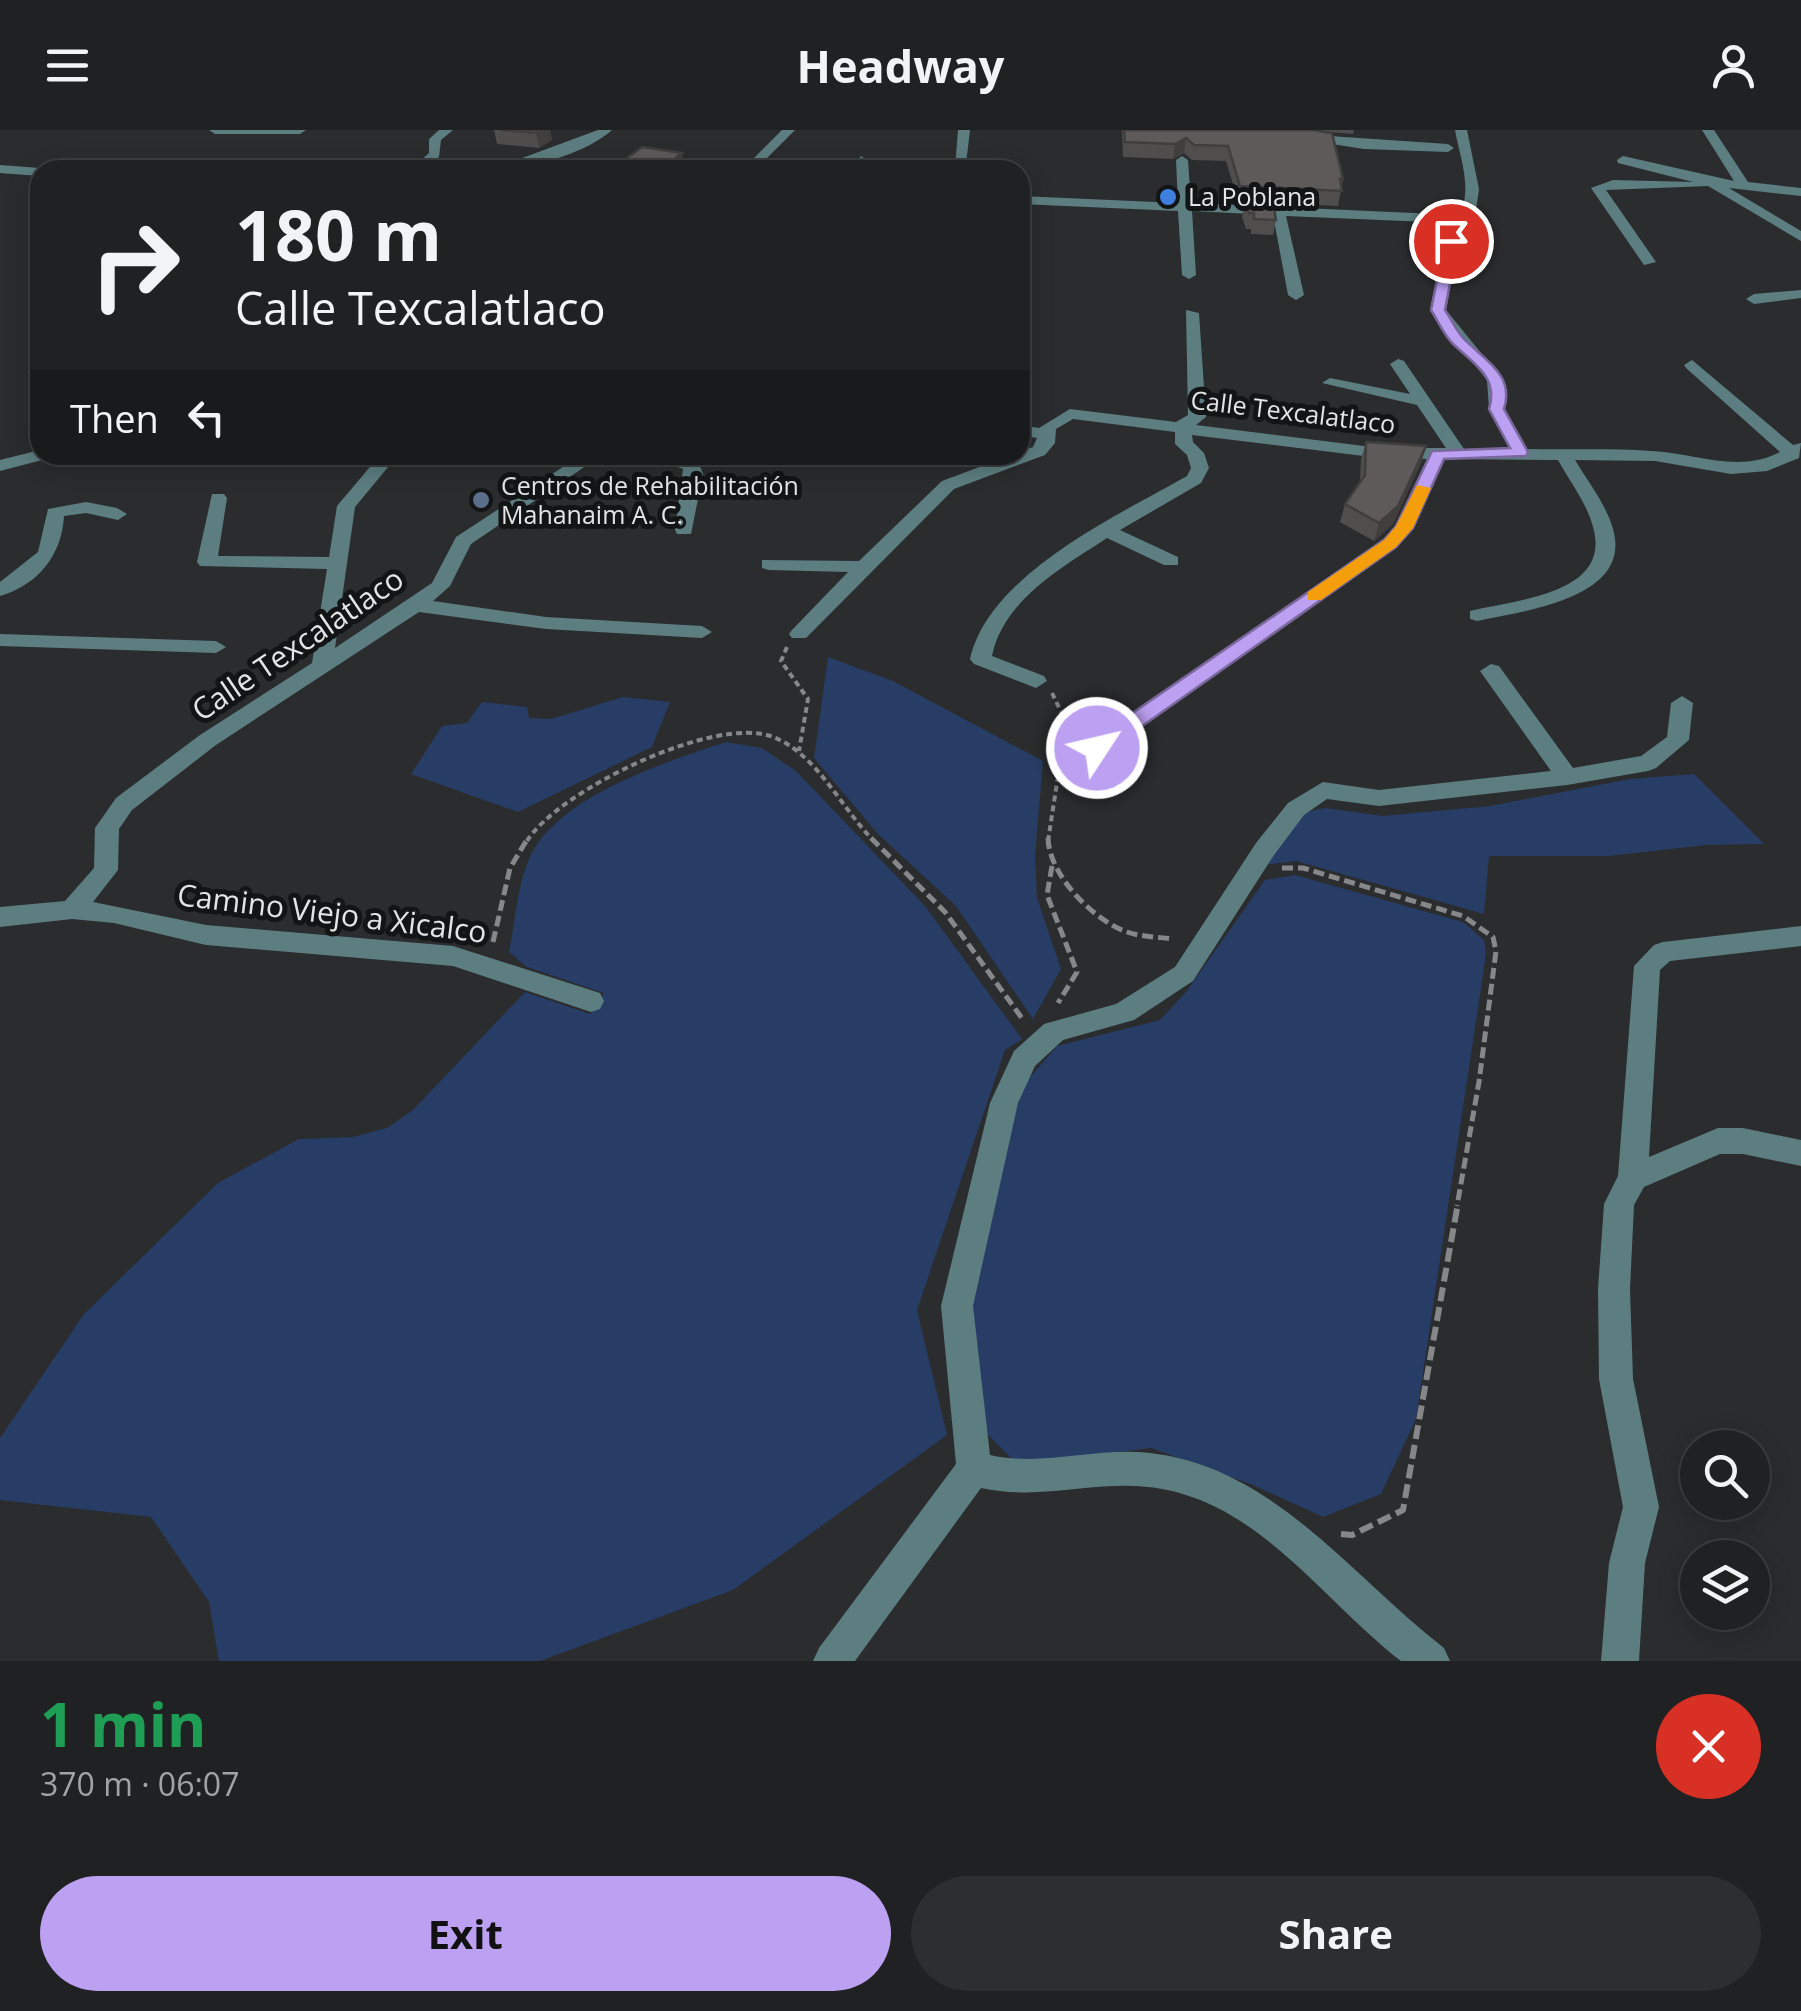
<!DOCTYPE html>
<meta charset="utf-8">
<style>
body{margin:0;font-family:"Open Sans",sans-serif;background:#2d2e2f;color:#f1f3f6;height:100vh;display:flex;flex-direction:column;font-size:38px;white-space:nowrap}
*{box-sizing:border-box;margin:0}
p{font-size:32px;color:#a2a3a5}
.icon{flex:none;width:55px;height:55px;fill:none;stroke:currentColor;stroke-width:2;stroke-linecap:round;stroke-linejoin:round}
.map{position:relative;height:1531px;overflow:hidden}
.sheet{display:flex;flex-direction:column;background:#202122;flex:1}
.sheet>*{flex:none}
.top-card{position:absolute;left:30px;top:30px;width:1000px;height:305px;border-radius:30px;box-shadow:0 5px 25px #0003,0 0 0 2px #3d3e40;background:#202122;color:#f1f3f6;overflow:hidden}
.controls{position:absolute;left:1680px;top:1300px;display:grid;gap:20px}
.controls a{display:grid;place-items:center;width:90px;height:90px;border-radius:50%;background:#202122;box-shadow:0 5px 25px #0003,0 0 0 2px #3d3e40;font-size:50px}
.pin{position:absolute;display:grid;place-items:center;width:85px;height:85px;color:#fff;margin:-42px;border:5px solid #fff;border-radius:50%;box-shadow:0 2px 10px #0007}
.me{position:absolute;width:110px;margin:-55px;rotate:55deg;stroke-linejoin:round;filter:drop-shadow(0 0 8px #0008)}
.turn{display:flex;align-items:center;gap:35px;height:210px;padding:0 40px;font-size:45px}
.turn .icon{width:130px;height:130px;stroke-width:2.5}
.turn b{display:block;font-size:70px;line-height:85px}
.then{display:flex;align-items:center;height:95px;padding:0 40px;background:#0003;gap:20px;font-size:38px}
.round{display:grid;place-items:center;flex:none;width:105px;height:105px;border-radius:52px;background:#2d2e2f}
.head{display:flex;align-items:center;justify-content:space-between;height:170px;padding:0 40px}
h1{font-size:60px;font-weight:700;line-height:75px;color:#1e9e55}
.primary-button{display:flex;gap:20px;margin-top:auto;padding:20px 40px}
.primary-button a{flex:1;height:115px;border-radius:60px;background:#bca0f2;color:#111;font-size:40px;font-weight:700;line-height:115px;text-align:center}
.primary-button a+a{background:#2d2e2f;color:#f1f3f6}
header{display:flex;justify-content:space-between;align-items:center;height:130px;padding:0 40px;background:#202122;font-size:45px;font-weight:700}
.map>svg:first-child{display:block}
</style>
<header><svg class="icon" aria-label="menu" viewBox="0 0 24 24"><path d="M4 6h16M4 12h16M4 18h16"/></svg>Headway<svg class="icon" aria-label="person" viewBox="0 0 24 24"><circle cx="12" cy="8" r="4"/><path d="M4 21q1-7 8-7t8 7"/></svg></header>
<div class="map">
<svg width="1801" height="1531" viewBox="0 0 1801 1531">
<rect width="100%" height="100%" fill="#2a2c2e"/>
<!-- green -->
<g fill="#283d65">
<polygon points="828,527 893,551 1043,631 1035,726 1037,768 1061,839 1033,889 956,776 878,704 814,628"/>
<polygon points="623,567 670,572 652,617 518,682 411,644 442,596 467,593 482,572 527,577 529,588 551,589"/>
<path d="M726,612L762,618L796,641L925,776L1022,909L1005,920L917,1180L947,1305L733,1460L540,1531H219L209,1472L151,1387L0,1370V1308L84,1184L218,1053L299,1009L353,1007L387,998L413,980L525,862L590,884L604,863L527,837L509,822C515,793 517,758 528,731C553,668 665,632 726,612Z"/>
<polygon points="1694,644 1764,714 1706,715 1609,726 1489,726 1484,784 1296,731 1265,735 1300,683 1325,678 1383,686 1490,676 1630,649"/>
<polygon points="1295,745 1463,792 1484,810 1486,825 1416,1289 1381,1364 1323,1387 1253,1355 1151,1318 1018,1335 988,1305 963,1197 990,1069 1024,954 1057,916 1160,890 1186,862 1265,750"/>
</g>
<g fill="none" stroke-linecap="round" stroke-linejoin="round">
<!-- path-far2 -->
<g stroke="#858788" stroke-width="4" stroke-dasharray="6 4" stroke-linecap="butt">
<polyline points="787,517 781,531 808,569 799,621"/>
<polyline points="1052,563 1066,592 1070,613"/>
<path d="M527,711C558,661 715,584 773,607C817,624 841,678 874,711"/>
<polyline points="1048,711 1061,627 1070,621"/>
</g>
<!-- path-far1 -->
<g stroke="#858788" stroke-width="5" stroke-dasharray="11 5" stroke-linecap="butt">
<polyline points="871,708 945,782 1024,891"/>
<path d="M1048,708C1049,745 1093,790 1127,802C1142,807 1158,807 1174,809"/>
<polyline points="1052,736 1047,765 1077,842 1058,873"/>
<polyline points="1282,738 1303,738 1463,786 1493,807 1496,821 1479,952 1457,1076"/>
<polyline points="493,812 510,738 528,708"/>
</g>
<!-- path -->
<polyline stroke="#858788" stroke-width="6" stroke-dasharray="14 6" stroke-linecap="butt" points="1341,1404 1352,1405 1403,1380 1458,1073"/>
<!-- minor -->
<g fill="#5d7e81" fill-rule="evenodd">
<polygon points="209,0 306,0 300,4 215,4"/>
<polygon points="439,0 453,0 441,10 439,27 424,40 410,40 429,23 429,9"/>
<path d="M598,0H612C584,25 526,40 490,40Z"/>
<polygon points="782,0 795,0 755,40 742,40"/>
<polygon points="958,0 970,0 966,34 979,40 955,38"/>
<polygon points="1242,0 1448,14 1454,18 1448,22 1364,19"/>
<path d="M1455,0H1467L1479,59L1476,80L1466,90L1458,111L1446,180L1503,250L1505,279L1527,319C1569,320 1610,318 1651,321C1696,323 1738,344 1780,322L1686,238L1684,235L1692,230L1793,315L1801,313L1799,328L1767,341L1731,344L1655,331L1575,330C1588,352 1606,374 1613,399C1633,469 1523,481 1477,491L1470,489V481C1512,470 1609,465 1594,401C1589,376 1570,352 1558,330L1445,329L1413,398L1397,417L1097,626L1086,618L1089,613L1383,409L1396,396L1427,329L1380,328L1192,305L1193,312L1204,323L1209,338L1201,353L1120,400L1178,427V435H1164L1107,408C1063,437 1003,470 992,526L1044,546L1047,551L1036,558L974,534L970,529C989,444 1117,386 1187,346L1191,338L1187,325L1175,314V302L1073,289L1056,299L1055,313L1045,325L954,359L806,508H792L789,504L792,500L848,442L769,440L762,438V430L859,431L942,351L1033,317L1037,308L1020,305V295L1039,298L1070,279L1176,292L1188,285L1186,180L1199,183L1206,287L1196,295L1380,318H1446L1417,275L1322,253L1330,248L1410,264L1390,234L1398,229L1404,231L1464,319H1510L1489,279L1487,250L1430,180L1444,111L1452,93L1286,86L1304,165L1296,170L1288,165L1273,85L1192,81L1196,145L1189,149L1182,145L1178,81L1020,74V66L1178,73L1176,30L1182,26L1188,30L1191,73L1457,85C1475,65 1459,24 1455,0Z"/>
<polygon points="1702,0 1714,0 1748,52 1801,58 1801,66 1729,58 1801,101 1801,111 1708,56 1606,60 1656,132 1644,135 1591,58 1613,50 1693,52 1618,33 1617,30 1623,26 1734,51"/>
<polygon points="861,26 867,30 861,40 849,40"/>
<polygon points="0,35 40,38 45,40 40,40 40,46 0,43"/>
<polygon points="1020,132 1027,136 1028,221 1020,226"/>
<polygon points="1801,160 1801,168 1754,174 1746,169 1754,164"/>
<polygon points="40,320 40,325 49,325 46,329 0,341 0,330"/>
<polygon points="380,325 398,325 355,377 335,518 432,453 456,407 581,325 602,325 471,414 450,456 433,471 546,487 702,496 712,502 702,508 546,499 419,482 216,615 132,680 119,699 118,740 93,772 206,795 453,816 600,863 604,871 600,879 591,882 453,836 206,815 114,793 72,789 0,797 0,777 65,771 94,738 95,698 116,668 200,605 312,533 327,439 200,436 197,432 212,364 224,364 227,368 218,426 329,427 337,376"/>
<polygon points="646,325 674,325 700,336 703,344 691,404 677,404 675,400 683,339"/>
<path d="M86,372L117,378L127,384L118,390L86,383L64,386C62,425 38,455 0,466V452L38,422L48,379Z"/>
<polygon points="0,504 216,511 226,517 216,523 0,516"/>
<path d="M1491,534L1499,536L1573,638L1641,626L1667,607L1671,573L1682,566L1693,573L1689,610L1656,638L1648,641L1567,655L1379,676L1327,669L1304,685L1274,725L1193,851L1134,890L1063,910L1035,936L1018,973L973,1176L990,1325C1043,1337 1096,1317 1150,1323C1274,1337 1352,1447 1444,1518L1450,1531H1401C1321,1469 1256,1368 1148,1357C1090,1351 1042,1371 981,1358L855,1531H813L819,1518L956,1334L941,1176L990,973L1014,921L1044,894L1116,874L1175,837L1256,713L1288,673L1323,652L1379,660L1551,641L1480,541Z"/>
<polygon points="1801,796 1801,816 1670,831 1660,840 1649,1027 1718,998 1743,998 1801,1010 1801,1036 1743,1024 1720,1024 1644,1057 1634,1075 1630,1159 1633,1249 1659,1377 1645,1433 1639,1531 1601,1531 1609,1433 1623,1377 1599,1249 1598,1159 1604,1074 1618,1046 1634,836 1654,815 1663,812"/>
</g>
</g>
<!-- wall -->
<g fill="#504d4d">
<polygon points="494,0 550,0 552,10 539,18 497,14"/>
<polygon points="1122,0 1354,0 1353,4 1327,2 1343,49 1338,76 1238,71 1226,31 1192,30 1184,23 1173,29 1123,27"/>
<polygon points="1245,72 1276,90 1273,105 1251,104 1251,99 1246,99 1242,87"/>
<polygon points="1366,312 1426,316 1421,333 1393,394 1374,411 1340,392 1345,374 1360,352 1361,329"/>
</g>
<!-- shaded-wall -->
<g fill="#413f3e">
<polygon points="542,0 550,0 552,10 539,18 536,3"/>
<polygon points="1186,8 1184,23 1173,29 1175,14"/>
<polygon points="682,23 683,30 671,40 661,40"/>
<polygon points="1426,316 1421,333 1393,394 1374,411 1379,393"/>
</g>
<!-- building -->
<g fill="#5d5a59" stroke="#413f3e" stroke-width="2.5">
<polygon points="501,0 542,0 536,3"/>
<polygon points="1124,0 1313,0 1332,3 1343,49 1340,49 1342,61 1240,56 1228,16 1194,15 1186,8 1175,14 1125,12"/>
<polygon points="642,17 682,23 661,40 611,40"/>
<polygon points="1245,72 1273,73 1276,90 1254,89 1254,83 1249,83"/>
<polygon points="1366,312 1426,316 1398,376 1379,393 1345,374 1365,345"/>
</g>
<!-- route -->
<path fill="#bca0f2" stroke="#7a689d" stroke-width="2.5" d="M1451,107L1458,111L1445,180C1451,189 1456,200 1463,208C1484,230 1515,244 1504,279L1528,322L1526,326L1444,329L1413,398L1396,417L1104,623H1089L1086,618L1089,613L1384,410L1396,396L1432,321L1510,318L1489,279C1499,247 1474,234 1453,214C1444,205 1438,191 1431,180L1445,111Z"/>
<!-- slow -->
<polygon fill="#f59e0b" points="1417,355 1431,358 1413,398 1396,417 1321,470 1308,470 1308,462 1384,410 1396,396"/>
<!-- markers -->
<circle fill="#3f7fe0" stroke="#131415" stroke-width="4" cx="1168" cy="67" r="10"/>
<circle fill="#5c6f8a" stroke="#131415" stroke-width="4" cx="481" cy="370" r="10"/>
<g text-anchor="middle" stroke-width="10" stroke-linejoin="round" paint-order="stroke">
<!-- far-poi labels -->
<g font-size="25" fill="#e3e4e5" stroke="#131415" text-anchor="start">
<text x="1188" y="76">La Poblana</text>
<text x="501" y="365">Centros de Rehabilitación<tspan x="501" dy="29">Mahanaim A. C.</tspan></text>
</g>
<!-- far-street labels -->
<g font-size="25" fill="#e3e4e5" stroke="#131415">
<text transform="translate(1293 282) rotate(7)" y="9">Calle Texcalatlaco</text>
</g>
<!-- street labels -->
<g font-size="30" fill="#e3e4e5" stroke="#131415">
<text transform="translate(298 515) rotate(-34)" y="10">Calle Texcalatlaco</text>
<text transform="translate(332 784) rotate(7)" y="10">Camino Viejo a Xicalco</text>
</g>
</g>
</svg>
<div class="controls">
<a><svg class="icon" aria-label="search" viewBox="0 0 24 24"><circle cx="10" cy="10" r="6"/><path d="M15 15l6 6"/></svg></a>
<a><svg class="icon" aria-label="layers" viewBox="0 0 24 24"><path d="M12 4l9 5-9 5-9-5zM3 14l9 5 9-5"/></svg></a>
</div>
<div class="pin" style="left:1451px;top:111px;background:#d93025"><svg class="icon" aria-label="arrive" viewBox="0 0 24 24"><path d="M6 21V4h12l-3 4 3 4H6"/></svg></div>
<svg class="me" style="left:1097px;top:618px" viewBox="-20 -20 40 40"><circle r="17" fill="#bca0f2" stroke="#fff" stroke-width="3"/><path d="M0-11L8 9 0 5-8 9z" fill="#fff"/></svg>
<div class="top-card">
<div class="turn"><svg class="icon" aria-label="right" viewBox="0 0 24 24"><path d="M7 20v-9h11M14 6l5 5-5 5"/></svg><div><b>180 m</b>Calle Texcalatlaco</div></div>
<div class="then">Then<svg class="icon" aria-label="left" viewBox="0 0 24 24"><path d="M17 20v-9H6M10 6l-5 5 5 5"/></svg></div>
</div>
</div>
<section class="sheet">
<div class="head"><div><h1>1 min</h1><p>370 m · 06:07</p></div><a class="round" style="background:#d93025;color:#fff"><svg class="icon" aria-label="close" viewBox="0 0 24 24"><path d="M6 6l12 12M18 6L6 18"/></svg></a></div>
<div class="primary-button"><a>Exit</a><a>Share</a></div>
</section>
